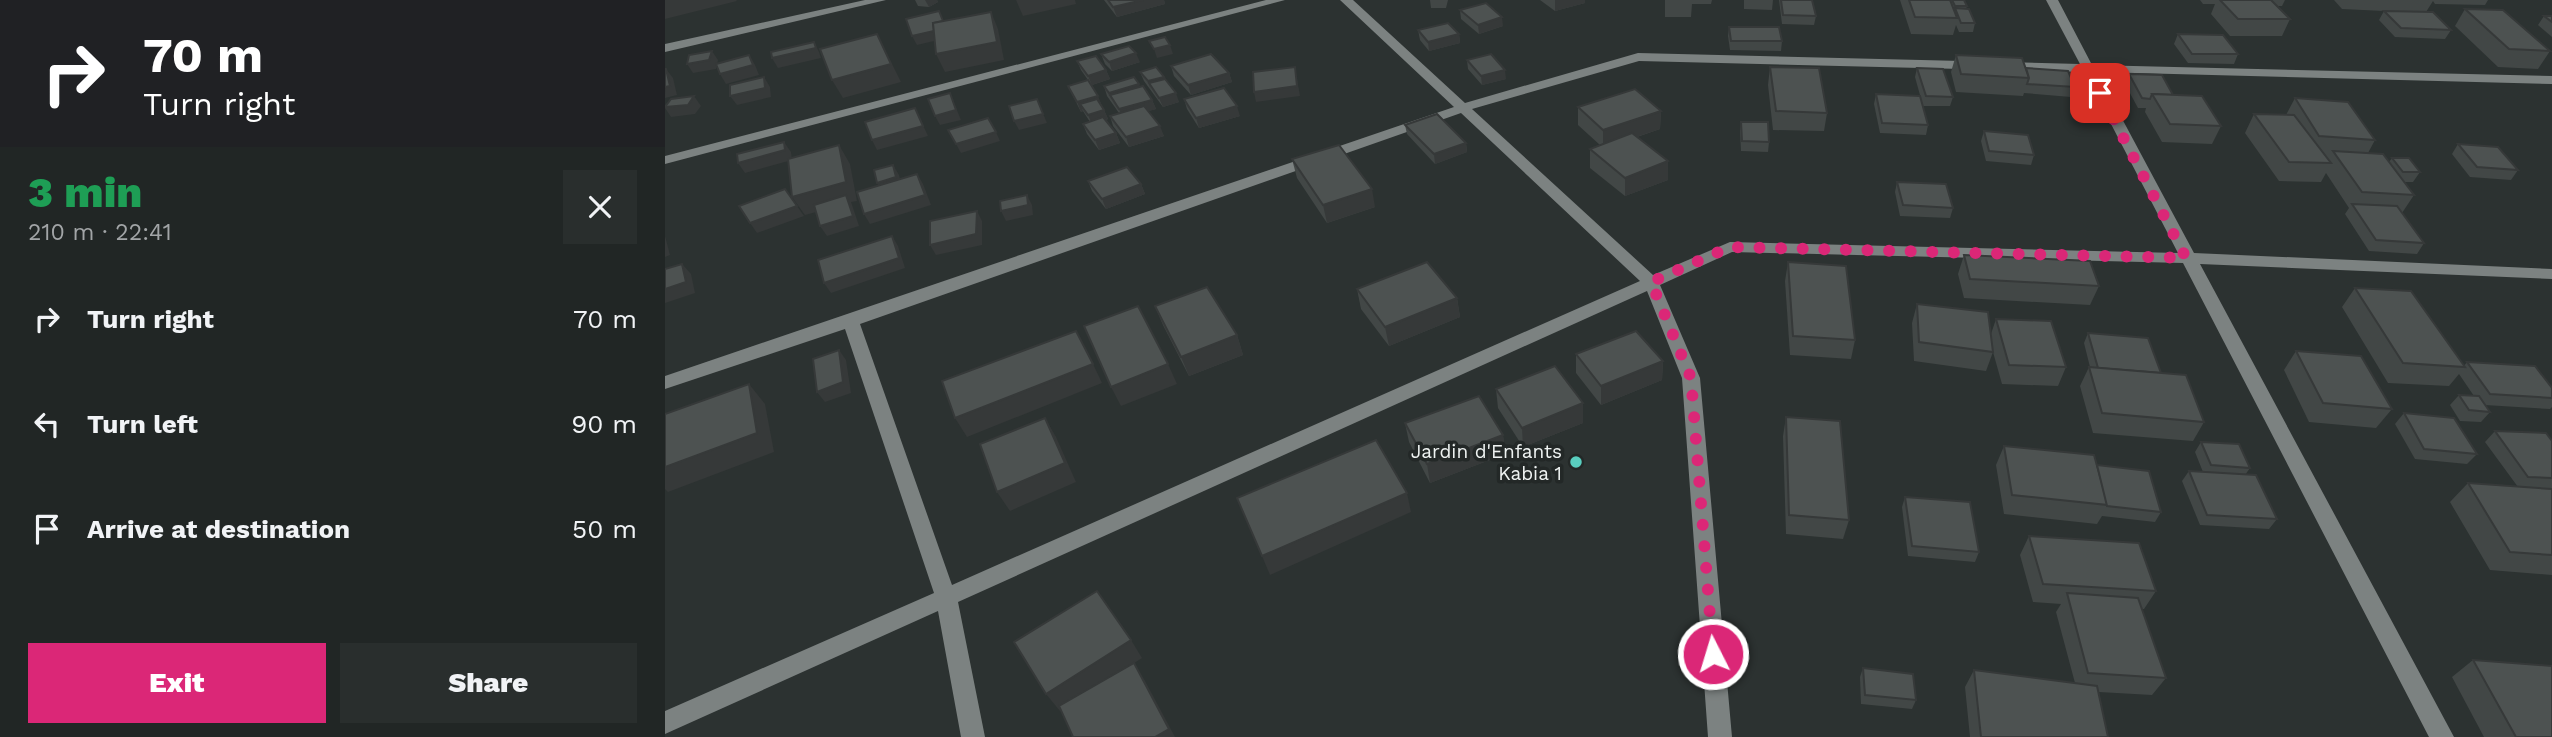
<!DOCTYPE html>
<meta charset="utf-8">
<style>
body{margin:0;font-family:"Work Sans",sans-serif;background:#292e2d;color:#f1f3f6;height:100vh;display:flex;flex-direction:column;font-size:26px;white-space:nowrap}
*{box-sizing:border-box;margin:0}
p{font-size:23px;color:#a2a5a7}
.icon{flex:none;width:38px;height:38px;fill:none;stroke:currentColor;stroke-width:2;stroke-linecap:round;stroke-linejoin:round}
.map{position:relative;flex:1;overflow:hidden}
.details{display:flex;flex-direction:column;background:#212625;width:665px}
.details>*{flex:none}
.guide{background:#202124;color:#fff;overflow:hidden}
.pin{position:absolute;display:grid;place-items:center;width:60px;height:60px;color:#fff;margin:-30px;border-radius:14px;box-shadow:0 4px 10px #0006}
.me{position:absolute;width:77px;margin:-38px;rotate:355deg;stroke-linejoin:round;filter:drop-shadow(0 0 5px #0008)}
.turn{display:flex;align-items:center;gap:24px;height:147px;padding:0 28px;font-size:32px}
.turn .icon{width:91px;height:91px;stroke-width:2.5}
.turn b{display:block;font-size:49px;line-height:60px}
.round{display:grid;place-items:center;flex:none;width:74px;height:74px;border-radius:0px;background:#292e2d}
.summary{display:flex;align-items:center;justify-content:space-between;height:119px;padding:0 28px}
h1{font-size:42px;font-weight:800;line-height:52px;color:#1e9e55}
.cta{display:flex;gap:14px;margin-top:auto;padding:14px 28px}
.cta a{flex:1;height:80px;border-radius:0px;background:#db2777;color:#fff;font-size:28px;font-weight:800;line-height:80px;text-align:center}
.cta a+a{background:#292e2d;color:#f1f3f6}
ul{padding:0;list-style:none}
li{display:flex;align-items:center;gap:21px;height:105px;padding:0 28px}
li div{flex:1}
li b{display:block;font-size:26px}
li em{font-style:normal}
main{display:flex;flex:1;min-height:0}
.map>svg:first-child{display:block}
</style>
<main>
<section class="details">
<div class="guide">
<div class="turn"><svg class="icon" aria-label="right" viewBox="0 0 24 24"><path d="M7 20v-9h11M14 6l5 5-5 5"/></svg><div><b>70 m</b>Turn right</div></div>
</div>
<div class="summary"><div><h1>3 min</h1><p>210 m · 22:41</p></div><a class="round"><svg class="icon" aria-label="close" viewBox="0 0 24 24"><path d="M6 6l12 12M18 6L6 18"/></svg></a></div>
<ul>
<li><svg class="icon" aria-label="right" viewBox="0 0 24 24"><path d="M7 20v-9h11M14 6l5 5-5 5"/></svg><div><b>Turn right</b></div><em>70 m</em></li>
<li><svg class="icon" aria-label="left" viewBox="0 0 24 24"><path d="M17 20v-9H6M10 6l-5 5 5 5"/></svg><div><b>Turn left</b></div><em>90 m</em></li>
<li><svg class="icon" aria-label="arrive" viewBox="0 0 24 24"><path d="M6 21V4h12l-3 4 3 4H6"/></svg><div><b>Arrive at destination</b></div><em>50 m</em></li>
</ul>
<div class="cta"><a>Exit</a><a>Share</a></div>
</section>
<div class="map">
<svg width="1887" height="737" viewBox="0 0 1887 737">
<rect width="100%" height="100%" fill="#2c3231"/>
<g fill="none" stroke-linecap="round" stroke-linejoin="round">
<!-- minor -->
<g fill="#7c8281" fill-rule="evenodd">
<polygon points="200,0 221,0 0,52 0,44"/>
<polygon points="601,0 620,0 0,164 0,156"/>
<path d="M675,0H688L800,103L973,53L1415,64L1381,0H1393L1427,65L1887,76V84L1432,72L1529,253L1887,269V279L1535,264L1789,737H1764L1518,263L1067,252L995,285L1035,378L1067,737H1043L1017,378L982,291L293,602L320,737H296L273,611L0,734V711L269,593L180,329L0,389V376L789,107ZM974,61L1419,72L1513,253L1065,242L988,275L807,109ZM796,113L975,281L287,585L195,324Z"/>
</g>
</g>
<!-- wall -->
<g fill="#424746">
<polygon points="250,0 272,0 273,2 264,7 253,6"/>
<polygon points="439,0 499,0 500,4 452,17"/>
<polygon points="765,0 783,0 781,8 766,8"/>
<polygon points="875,0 920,0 920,3 890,11"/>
<polygon points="1000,0 1047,0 1046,4 1027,4 1026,17 1000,17"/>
<polygon points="1079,0 1108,0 1107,10 1079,9"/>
<polygon points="1114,0 1147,0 1151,16 1149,25 1117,24"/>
<polygon points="1235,0 1299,0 1302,6 1301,9 1310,23 1308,32 1294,32 1291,25 1288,35 1246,34"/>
<polygon points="1535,0 1620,0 1617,6 1613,6 1625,19 1617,36 1565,36 1546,14 1550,4 1538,4"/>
<polygon points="1669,0 1823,0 1820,5 1770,4 1768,1 1761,12 1786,30 1780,39 1730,37 1714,20 1719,11 1677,9"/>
<polygon points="1800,9 1885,51 1873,69 1833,67 1790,26"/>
<polygon points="795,10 838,26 814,34 796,19"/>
<polygon points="1879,16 1887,16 1887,37 1873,25"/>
<polygon points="1064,27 1117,41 1116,51 1065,50 1063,36"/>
<polygon points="753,30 794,34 795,43 764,51 755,40"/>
<polygon points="1513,34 1573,54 1569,64 1523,63 1509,44"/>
<polygon points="436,54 475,62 447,71 440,64"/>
<polygon points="1291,55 1361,68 1410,87 1406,97 1359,93 1358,96 1291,92 1286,72"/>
<polygon points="802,60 841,79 817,85 803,69"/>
<polygon points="412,61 441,70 445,79 427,85 439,110 443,119 441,120 451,133 455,143 434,150 422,134 418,124 425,122 418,111 416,112 403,86 423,80 416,70"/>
<polygon points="506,66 564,73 567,82 526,95 509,76"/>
<polygon points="1105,67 1162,113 1159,131 1108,130 1103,85"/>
<polygon points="1252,68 1288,97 1285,106 1258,106 1250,77"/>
<polygon points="475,72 499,77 514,102 498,107 479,81"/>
<polygon points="1464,74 1508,95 1556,126 1547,144 1497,142 1480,112 1481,108 1473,108 1460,84"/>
<polygon points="439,86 475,87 487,100 491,109 483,111 499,136 464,147 448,126 445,116 454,113 442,96"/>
<polygon points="1211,94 1263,125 1261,135 1215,133 1209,104"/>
<polygon points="1630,98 1710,140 1703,153 1724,162 1727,158 1755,172 1748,182 1739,182 1749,195 1737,213 1759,243 1752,254 1704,251 1680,214 1684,208 1661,173 1656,182 1614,181 1580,133 1589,114 1621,115"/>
<polygon points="519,99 575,116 534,128 522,109"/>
<polygon points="913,107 996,111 995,129 972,137 1003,161 1003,180 960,196 925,168 925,149 935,145 913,125"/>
<polygon points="1076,122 1104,142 1103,152 1076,151 1075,131"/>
<polygon points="740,125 801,143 802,152 770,164 742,134"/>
<polygon points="1319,131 1369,155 1366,165 1321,161 1316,141"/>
<polygon points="1793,144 1853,170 1846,180 1805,177 1787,154"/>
<polygon points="627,159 710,207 662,223 632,178"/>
<polygon points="423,181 476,184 480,194 441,209 427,191"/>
<polygon points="1232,182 1288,208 1285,218 1235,216 1230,192"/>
<polygon points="1299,255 1434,286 1425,305 1299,298 1293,274"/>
<polygon points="1123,262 1190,340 1186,359 1125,355 1120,281"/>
<polygon points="1690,288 1799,366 1802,362 1887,388 1887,407 1885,409 1820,405 1825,412 1816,422 1795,421 1785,405 1794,395 1809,396 1794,374 1784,386 1723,383 1677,307"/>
<polygon points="692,289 792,298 795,317 724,346 696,309"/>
<polygon points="1252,304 1326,334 1331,319 1401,367 1393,386 1337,384 1328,352 1321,371 1249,361 1247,323"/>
<polygon points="490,306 572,335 578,355 524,376 498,325"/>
<polygon points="1423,333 1496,373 1539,422 1528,441 1428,433 1415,386 1424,367 1425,367 1419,343"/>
<polygon points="1631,351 1727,409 1711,428 1644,422 1619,370"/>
<polygon points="911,354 998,361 997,380 936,405 911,373"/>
<polygon points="831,389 918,423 858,447 833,408"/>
<polygon points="1739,413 1812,454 1802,464 1750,459 1730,424"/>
<polygon points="1121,417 1184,520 1178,539 1121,534 1118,436"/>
<polygon points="740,423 838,435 840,454 765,483 744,442"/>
<polygon points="1830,431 1887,441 1887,575 1825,570 1785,502 1803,483 1853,487 1820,442"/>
<polygon points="1536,442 1585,468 1580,475 1612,519 1604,529 1535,525 1517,481 1524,471 1538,472 1530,452"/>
<polygon points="1339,446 1432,465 1496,512 1490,522 1437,516 1432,524 1339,514 1331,465"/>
<polygon points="1240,497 1314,552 1310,562 1243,556 1237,507"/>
<polygon points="1364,536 1491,591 1479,609 1477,609 1501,678 1487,695 1434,692 1443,737 1305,737 1300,687 1309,670 1410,683 1391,612 1396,604 1368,602 1355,555"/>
<polygon points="1808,660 1887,737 1819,737 1787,677"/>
<polygon points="1198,668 1251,700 1247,709 1196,704 1195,677"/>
</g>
<!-- shaded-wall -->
<g fill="#363939">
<polygon points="0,0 71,0 72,1 0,19"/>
<polygon points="260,0 272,0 273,2 264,7"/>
<polygon points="351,0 410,0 411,4 358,16"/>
<polygon points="478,0 499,0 500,4 452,17 448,7"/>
<polygon points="890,0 920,0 920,3 890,11"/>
<polygon points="326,12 333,29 339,60 280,72 271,54"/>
<polygon points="837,17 838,26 814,34 813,25"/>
<polygon points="281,28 286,37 252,45 247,36"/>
<polygon points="212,34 236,82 178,98 167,80"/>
<polygon points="794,34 795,43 764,51 763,42"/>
<polygon points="149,42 154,52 156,58 113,68 107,58"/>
<polygon points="505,45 508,54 492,58 489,49"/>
<polygon points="47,51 53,60 51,69 28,73 22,64"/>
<polygon points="471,53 475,62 447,71 444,62"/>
<polygon points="84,55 90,65 94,75 61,84 55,74"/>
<polygon points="630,67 635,96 591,102 589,92"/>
<polygon points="1,69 8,78 12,95 0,98"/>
<polygon points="441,70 445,79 427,85 423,76"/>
<polygon points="840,70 841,79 817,85 816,76"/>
<polygon points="564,73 567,82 526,95 523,85"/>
<polygon points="99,77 105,87 106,97 72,105 65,96"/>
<polygon points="499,77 502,87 484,83 486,91 483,81"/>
<polygon points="474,84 478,94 445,96 444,93"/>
<polygon points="285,93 296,120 275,125 270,116"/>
<polygon points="511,93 514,102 498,107 494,98"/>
<polygon points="29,96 36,106 30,114 6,117 0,108 0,107"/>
<polygon points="433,96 437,106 415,104 418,111 416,112 412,102"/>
<polygon points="372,99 382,123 354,130 349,121"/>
<polygon points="487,100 491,109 457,119 454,109"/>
<polygon points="572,106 575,116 534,128 531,118"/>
<polygon points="250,108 263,136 212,150 207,140"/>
<polygon points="439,110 443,119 427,124 423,115"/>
<polygon points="996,111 995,129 938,148 938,130"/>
<polygon points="495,126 499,136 464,147 461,137"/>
<polygon points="331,132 335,141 296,153 291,144"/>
<polygon points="451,133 455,143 434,150 430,140"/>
<polygon points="119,142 126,152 127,160 80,173 73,163"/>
<polygon points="801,143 802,152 770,164 769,154"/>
<polygon points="174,145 185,164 192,201 186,202 194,226 162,236 155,226 184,203 140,215 127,197"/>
<polygon points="1003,161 1003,180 960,196 960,178"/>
<polygon points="228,165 234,175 237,187 218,193 212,183"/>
<polygon points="252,174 258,184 266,205 205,224 199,214"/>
<polygon points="476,184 480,194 441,209 437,199"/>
<polygon points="707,189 710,207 662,223 658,205"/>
<polygon points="362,195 367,205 368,215 341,221 336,211"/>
<polygon points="132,206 139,216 92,233 85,223"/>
<polygon points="312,211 317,221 317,245 271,255 265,245"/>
<polygon points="0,236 5,255 0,257"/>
<polygon points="227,236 233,246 240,268 166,293 159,283"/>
<polygon points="17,264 26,274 30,293 0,303 0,289"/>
<polygon points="792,298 795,317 724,346 720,327"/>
<polygon points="572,335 578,355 524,376 516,357"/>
<polygon points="174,350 181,360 186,393 160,402 152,392"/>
<polygon points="998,361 997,380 936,405 936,386"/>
<polygon points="428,364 437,383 302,437 290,418"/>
<polygon points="503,364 512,384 456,406 446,387"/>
<polygon points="84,384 100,404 109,452 3,492 0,489 0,467"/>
<polygon points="918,403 918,423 858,447 857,428"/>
<polygon points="380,418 391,437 411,482 345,511 332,492"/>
<polygon points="838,435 840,454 765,483 762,464"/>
<polygon points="742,493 746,512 605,575 597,556"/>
<polygon points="466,640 477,658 395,711 381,694"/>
<polygon points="469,664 480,681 510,737 490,737"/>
</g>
<!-- building -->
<g fill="#4d5251" stroke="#363939" stroke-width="2">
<polygon points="443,0 478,0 448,7"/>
<polygon points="1116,0 1147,0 1151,16 1118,15"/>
<polygon points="1244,0 1285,0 1292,18 1250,17"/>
<polygon points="1287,0 1299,0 1302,6 1290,6"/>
<polygon points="1555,0 1606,0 1625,19 1573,19"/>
<polygon points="821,3 837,17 813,25 795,10"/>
<polygon points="1290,8 1304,9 1310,23 1296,23"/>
<polygon points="1800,9 1838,10 1885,51 1844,49"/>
<polygon points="274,11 278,21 268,23 269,31 247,36 241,19"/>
<polygon points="1719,11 1768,12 1786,30 1736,28"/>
<polygon points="326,12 332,42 271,54 268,23"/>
<polygon points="1879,16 1887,16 1887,22"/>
<polygon points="783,23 794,34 763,42 753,30"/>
<polygon points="1064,27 1114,27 1117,41 1066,41"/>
<polygon points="212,34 226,64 167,80 155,49"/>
<polygon points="1513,34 1558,35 1573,54 1527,54"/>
<polygon points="500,37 505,45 489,49 484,41"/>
<polygon points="149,42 151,48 107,58 106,52"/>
<polygon points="464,46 471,53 444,62 436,54"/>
<polygon points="47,51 44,60 22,64 24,55"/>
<polygon points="546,54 564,73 523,85 506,66"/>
<polygon points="826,54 840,70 816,76 802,60"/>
<polygon points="84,55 88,65 55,74 51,64"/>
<polygon points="1291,55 1357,58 1364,78 1296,74"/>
<polygon points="431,56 441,70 423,76 412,61"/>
<polygon points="491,67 499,77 483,81 475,72"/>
<polygon points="630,67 632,86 589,92 588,72"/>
<polygon points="1105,67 1154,68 1162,113 1111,111"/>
<polygon points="1252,68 1278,69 1288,97 1261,96"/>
<polygon points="1361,68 1403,71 1410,87 1362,84 1364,78"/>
<polygon points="0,69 1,69 5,86 0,87"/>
<polygon points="1464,74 1497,75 1508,95 1487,94 1485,99 1477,98"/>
<polygon points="99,77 100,88 65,96 65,85"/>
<polygon points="469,77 474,84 444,93 439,86"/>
<polygon points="500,79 511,93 494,98 484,83"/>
<polygon points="423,80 433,96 412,102 403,86"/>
<polygon points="478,86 487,100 454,109 445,95"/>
<polygon points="559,88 572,106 531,118 519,99"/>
<polygon points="970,89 996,111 938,130 913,107"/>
<polygon points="285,93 291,110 270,116 263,99"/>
<polygon points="1211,94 1255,96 1263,125 1217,123"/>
<polygon points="1487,94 1537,96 1556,126 1505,124"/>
<polygon points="29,96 23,105 0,107 6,99"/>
<polygon points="1630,98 1683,102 1710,140 1654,136"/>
<polygon points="372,99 378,114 349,121 344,106"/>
<polygon points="432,99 439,110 423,115 415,104"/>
<polygon points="479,106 495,126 461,137 445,116"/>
<polygon points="250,108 258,126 207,140 200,122"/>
<polygon points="772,114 801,143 769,154 740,125"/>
<polygon points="1589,114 1629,115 1666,163 1624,162"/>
<polygon points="438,117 451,133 430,140 418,124"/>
<polygon points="323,118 331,132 291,144 283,130"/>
<polygon points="1076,122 1103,122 1104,142 1077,141"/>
<polygon points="1319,131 1363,135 1369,155 1324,151"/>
<polygon points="967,133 1003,161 960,178 925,149"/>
<polygon points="119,142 120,150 73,163 72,154"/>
<polygon points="1793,144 1833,147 1853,170 1812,167"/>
<polygon points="174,145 181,182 127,197 123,159"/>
<polygon points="674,145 707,189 658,205 627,159"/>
<polygon points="1668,151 1718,154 1749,195 1697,192"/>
<polygon points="1727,158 1744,158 1755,172 1738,172"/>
<polygon points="228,165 231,177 212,183 209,170"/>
<polygon points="462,167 476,184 437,199 423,181"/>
<polygon points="252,174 260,195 199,214 192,192"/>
<polygon points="1232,182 1281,184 1288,208 1238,205"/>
<polygon points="120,189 132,206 85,223 74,206"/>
<polygon points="181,195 188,216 155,226 149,205"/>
<polygon points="362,195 363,205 336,211 335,201"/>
<polygon points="1687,204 1732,206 1759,243 1711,240"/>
<polygon points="312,211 311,234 265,245 265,221"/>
<polygon points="227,236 234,258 159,283 153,260"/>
<polygon points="1299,255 1425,261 1434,286 1305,279"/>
<polygon points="762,262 792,298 720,327 692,289"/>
<polygon points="1123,262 1181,266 1190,340 1128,336"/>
<polygon points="17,264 21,282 0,289 0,269"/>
<polygon points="542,287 572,335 516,357 490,306"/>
<polygon points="1690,288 1746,291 1800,367 1738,363"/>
<polygon points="1252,304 1323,312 1328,352 1254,342"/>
<polygon points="473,306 503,364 446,387 419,326"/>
<polygon points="1331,319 1386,321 1401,367 1344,365"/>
<polygon points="411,331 428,364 290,418 277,381"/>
<polygon points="971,331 998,361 936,386 911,354"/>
<polygon points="1423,333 1483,338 1496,373 1433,368"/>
<polygon points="174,350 178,382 152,392 148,359"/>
<polygon points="1631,351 1696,356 1727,409 1658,403"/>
<polygon points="1802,362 1870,366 1887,388 1887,398 1825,394"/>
<polygon points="890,366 918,403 857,428 831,389"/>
<polygon points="1424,367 1521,375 1539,422 1437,413"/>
<polygon points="84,384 92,433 0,467 0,414"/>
<polygon points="1794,395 1814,396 1825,412 1804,410"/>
<polygon points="814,396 838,435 762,464 740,423"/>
<polygon points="1739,413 1789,418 1812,454 1759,449"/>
<polygon points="1121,417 1175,421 1184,520 1124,515"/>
<polygon points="380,418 400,463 332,492 315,444"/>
<polygon points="1830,431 1881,433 1887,441 1887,478 1863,477"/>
<polygon points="711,440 742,493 597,556 572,498"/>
<polygon points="1536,442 1574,444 1585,468 1546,465"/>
<polygon points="1339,446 1429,455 1443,505 1347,495"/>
<polygon points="1432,465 1484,471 1496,512 1442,506"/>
<polygon points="1524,471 1591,475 1612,519 1542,515"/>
<polygon points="1803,483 1887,489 1887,555 1845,552"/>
<polygon points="1240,497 1305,502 1314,552 1247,546"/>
<polygon points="1364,536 1474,543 1491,591 1378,584"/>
<polygon points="432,591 466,640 381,694 349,642"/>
<polygon points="1402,593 1473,598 1501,678 1423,673"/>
<polygon points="1808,660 1887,666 1887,737 1851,737"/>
<polygon points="469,663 504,729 490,737 408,737 394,706"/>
<polygon points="1198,668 1248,674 1251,700 1200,695"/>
<polygon points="1309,670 1432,686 1443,737 1316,737"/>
</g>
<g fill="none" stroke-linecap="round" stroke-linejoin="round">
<!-- route -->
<polyline stroke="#db2777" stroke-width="12" stroke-dasharray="0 21.6" points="1048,654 1026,378 986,282 1065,247 1521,258 1435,93"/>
</g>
<!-- markers -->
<circle fill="#59cebf" stroke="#232827" stroke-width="2.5" cx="911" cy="462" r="7"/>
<g text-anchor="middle" stroke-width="7" stroke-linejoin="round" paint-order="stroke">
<!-- poi labels -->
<g font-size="19" fill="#eff3f2" stroke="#232827" text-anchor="end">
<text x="897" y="458">Jardin d'Enfants<tspan x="897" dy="22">Kabia 1</tspan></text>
</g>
</g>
</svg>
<div class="pin" style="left:1435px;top:93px;background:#d93025"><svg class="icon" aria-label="arrive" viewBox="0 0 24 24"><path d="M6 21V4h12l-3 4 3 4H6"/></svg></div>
<svg class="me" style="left:1048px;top:654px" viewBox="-20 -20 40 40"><circle r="17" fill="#db2777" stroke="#fff" stroke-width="3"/><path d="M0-11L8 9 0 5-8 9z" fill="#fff"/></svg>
</div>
</main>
